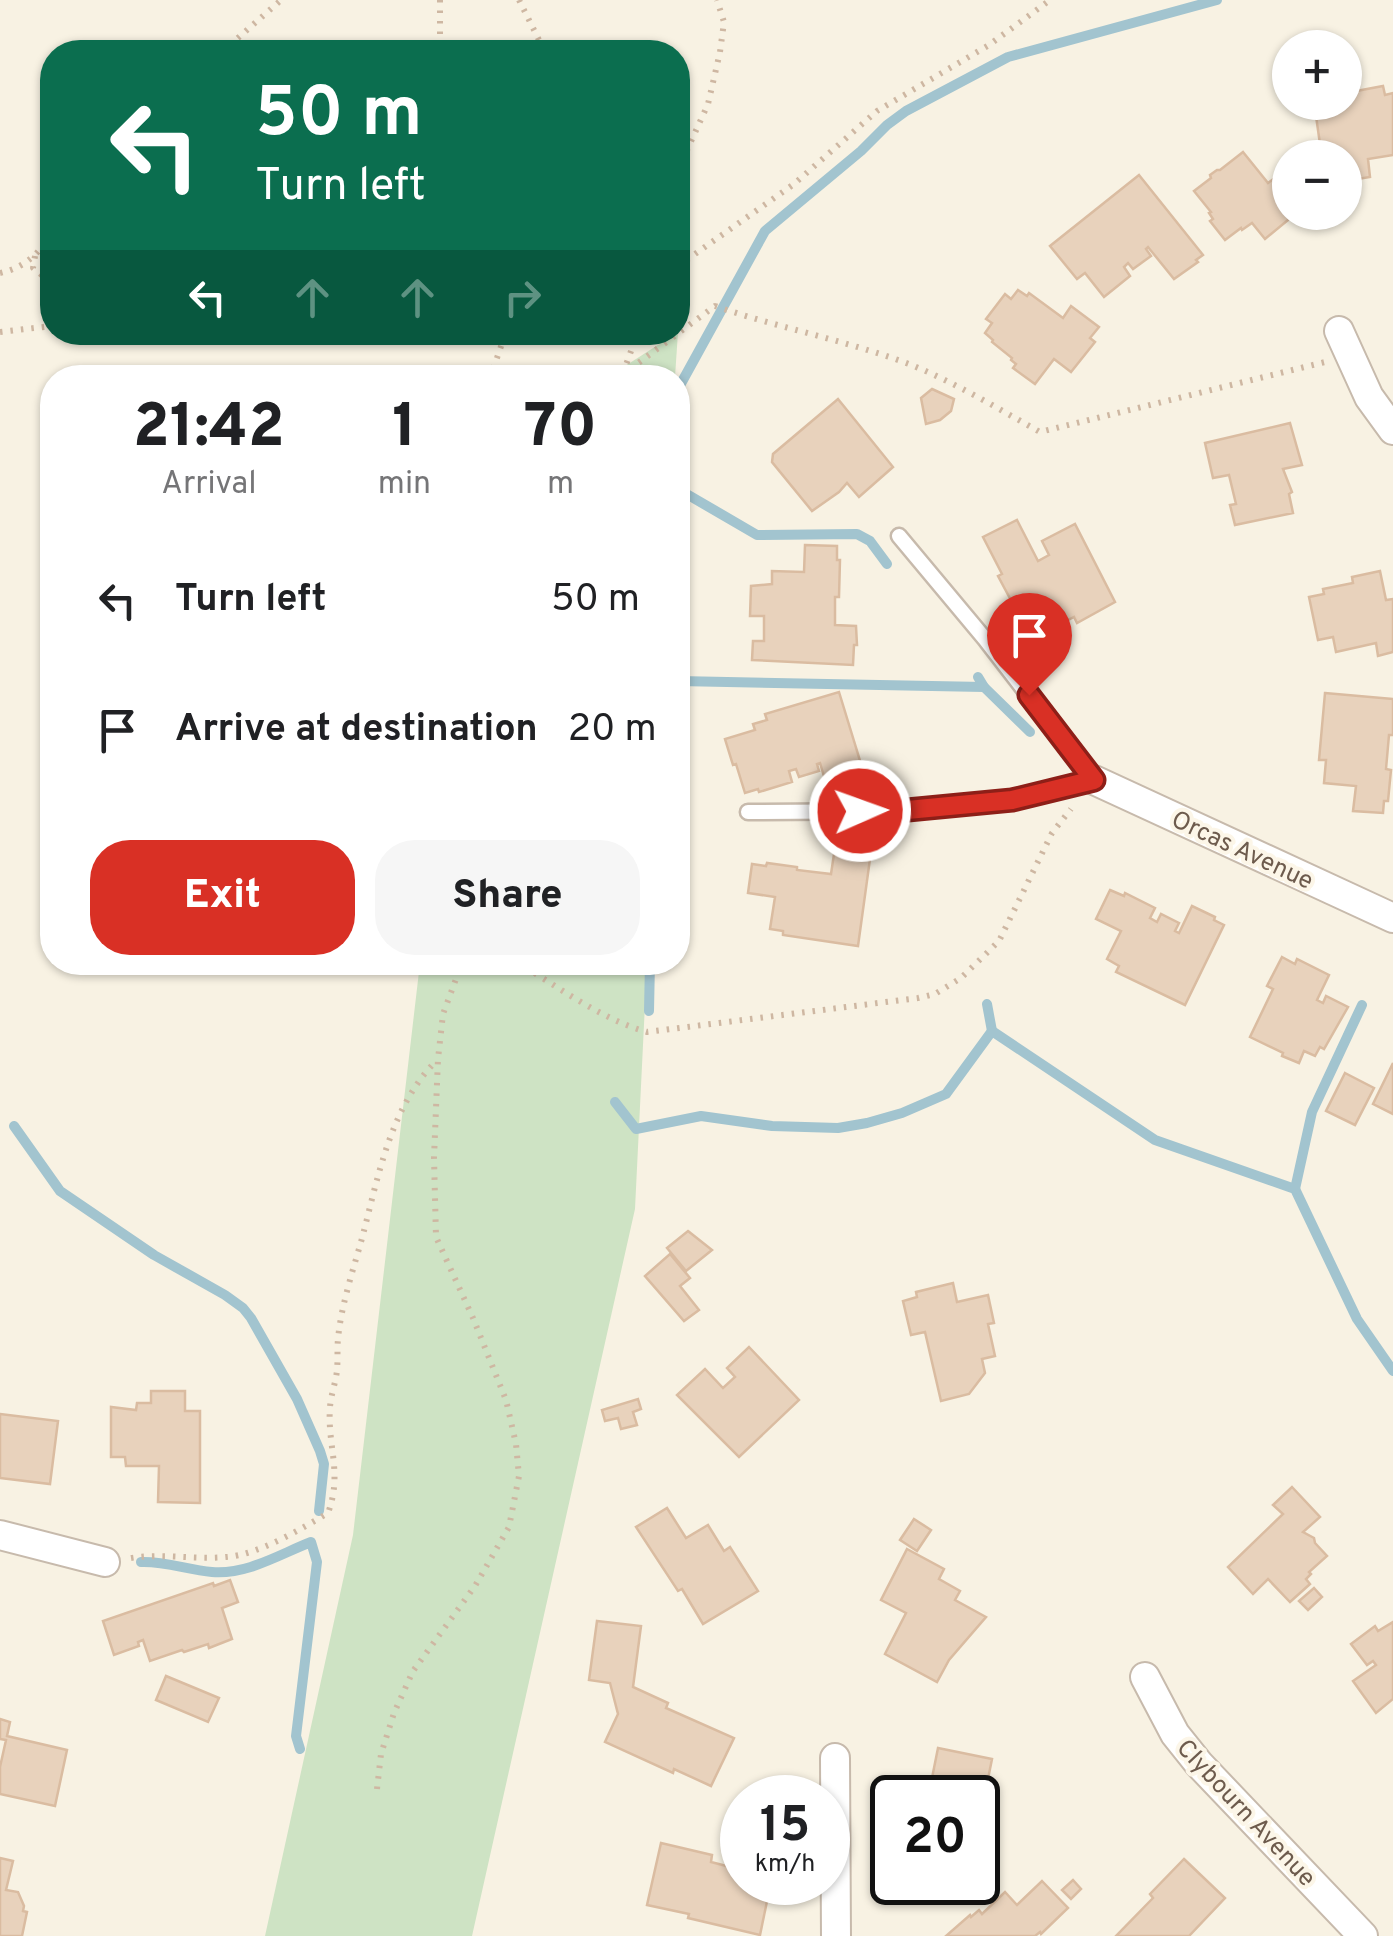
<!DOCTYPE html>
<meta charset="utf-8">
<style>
body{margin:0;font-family:Overpass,sans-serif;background:#f6f6f6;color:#202124;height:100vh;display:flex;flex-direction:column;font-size:38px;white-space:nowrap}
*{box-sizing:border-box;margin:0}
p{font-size:32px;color:#757577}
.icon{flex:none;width:55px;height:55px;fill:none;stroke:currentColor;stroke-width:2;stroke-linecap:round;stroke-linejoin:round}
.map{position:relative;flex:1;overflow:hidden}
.side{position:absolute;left:40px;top:365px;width:650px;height:610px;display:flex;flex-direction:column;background:#fff;border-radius:40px;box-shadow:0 2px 8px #0004}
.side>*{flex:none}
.hud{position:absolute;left:40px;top:40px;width:650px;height:305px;border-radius:40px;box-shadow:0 2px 8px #0004;background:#0b6e4f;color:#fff;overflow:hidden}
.fabs{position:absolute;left:1272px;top:30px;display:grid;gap:20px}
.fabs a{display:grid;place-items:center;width:90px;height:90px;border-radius:50%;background:#fff;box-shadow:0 2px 8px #0004;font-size:50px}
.speed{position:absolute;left:720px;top:1775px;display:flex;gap:20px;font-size:50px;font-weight:700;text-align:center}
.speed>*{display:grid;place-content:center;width:130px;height:130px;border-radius:50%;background:#fff;box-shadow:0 2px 8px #0004;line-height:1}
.speed small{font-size:25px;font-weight:400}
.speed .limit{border:5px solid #111;border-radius:15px;background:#fff;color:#111}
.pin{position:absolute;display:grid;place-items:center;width:85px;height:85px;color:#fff;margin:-102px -42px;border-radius:50% 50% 50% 0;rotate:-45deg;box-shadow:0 0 10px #0007}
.pin .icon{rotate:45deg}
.me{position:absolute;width:110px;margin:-55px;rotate:88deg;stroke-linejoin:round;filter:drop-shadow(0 0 8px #0008)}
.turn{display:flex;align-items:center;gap:35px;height:210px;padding:0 50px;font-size:45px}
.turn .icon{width:130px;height:130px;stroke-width:2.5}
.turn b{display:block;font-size:70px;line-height:85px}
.lanes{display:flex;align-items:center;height:95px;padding:0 50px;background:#0003;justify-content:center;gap:50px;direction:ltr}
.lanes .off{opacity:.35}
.eta{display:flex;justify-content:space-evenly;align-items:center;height:170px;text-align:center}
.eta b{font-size:60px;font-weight:800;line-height:70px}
.cta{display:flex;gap:20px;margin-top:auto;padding:20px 50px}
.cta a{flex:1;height:115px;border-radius:40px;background:#d93025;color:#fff;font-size:40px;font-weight:800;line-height:115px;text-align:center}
.cta a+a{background:#f6f6f6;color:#202124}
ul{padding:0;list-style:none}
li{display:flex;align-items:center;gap:30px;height:130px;padding:0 50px}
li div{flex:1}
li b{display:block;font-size:38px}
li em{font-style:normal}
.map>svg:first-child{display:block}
</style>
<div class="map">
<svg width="1393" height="1936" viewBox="0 0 1393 1936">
<rect width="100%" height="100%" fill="#f8f2e3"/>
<!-- green -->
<g fill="#cee3c4">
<polygon points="678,332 675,377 608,377"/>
<polygon points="420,963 647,963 635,1209 472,1936 265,1936 353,1535"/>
</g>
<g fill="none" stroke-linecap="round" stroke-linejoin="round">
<!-- stream -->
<g stroke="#a2c4cf" stroke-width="10">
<polyline points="678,389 765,231 861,151 887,125 906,111 1008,57 1217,0"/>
<polyline points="678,489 757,535 857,534 870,541 887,564"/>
<polyline points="978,677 984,687 1030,732"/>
<polyline points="678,681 984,687"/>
<polyline points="987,1004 992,1031"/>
<polyline points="649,1011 650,962"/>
<polyline points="615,1102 636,1129 701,1116 772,1126 838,1128 867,1123 902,1113 946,1094 992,1031 1155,1140 1295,1189 1357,1319 1393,1371"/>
<polyline points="14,1126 60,1191 154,1255 225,1295 243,1308 251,1318 297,1399 320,1451 324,1464 319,1511"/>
<polyline points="1295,1189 1312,1112 1362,1005"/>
<path d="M141,1562C165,1561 188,1570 212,1572C247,1575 280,1554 311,1542L317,1562L296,1736L300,1749"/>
</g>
</g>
<!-- building -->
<g fill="#e8d2bc" stroke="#dabca1" stroke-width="2.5">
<polygon points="1383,86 1385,95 1393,93 1393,155 1368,159 1370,177 1345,181 1345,158 1322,158 1314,102 1345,102 1345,90 1350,89 1351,92"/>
<polygon points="1243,152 1268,183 1280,174 1290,187 1290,212 1294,215 1265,239 1252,223 1242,230 1241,228 1225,240 1210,221 1213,219 1209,213 1211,212 1194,191 1211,178 1210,175 1217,170 1220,170"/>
<polygon points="1139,175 1203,255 1196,260 1198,262 1174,279 1148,247 1146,249 1151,256 1133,269 1128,263 1124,267 1130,276 1104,297 1085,273 1077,279 1050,246"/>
<polygon points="1018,290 1027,296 1029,293 1063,318 1071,306 1099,327 1090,338 1095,342 1071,372 1054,359 1035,384 1013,368 1016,364 1011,360 1012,358 992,342 993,340 985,333 992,323 986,319 1005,294 1011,299"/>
<polygon points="932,389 954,399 951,411 940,420 926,424 921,398"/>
<polygon points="838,399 893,467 859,497 847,483 839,492 812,511 772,462 773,454"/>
<polygon points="1290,423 1302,465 1283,469 1292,492 1289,494 1293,513 1235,525 1230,505 1236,504 1229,475 1213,478 1205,443"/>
<polygon points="1017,520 1038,561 1049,555 1042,541 1075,524 1115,602 1077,623 1074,617 1064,622 1060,615 1043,623 1037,611 1024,618 1016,603 1013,604 998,576 1002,574 983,537"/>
<polygon points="805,545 837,546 837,560 840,560 839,597 835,597 835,625 856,626 857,645 854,645 853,665 752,660 753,641 764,641 764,616 750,616 751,586 772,584 772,571 804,572"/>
<polygon points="1380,571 1386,600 1393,599 1393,652 1378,656 1376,643 1336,652 1333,637 1318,640 1309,597 1324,594 1323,589 1353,583 1352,577"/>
<polygon points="839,692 865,777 828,790 820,763 817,764 819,771 799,777 796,769 789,771 792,782 759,792 758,789 745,793 736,764 733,765 725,739 755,730 753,724 767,720 765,714"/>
<polygon points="1325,693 1393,699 1393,735 1389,735 1386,769 1391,770 1388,801 1384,801 1383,813 1353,811 1356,786 1324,783 1326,760 1319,760"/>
<polygon points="834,854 870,859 858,946 783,935 783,931 770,929 775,897 748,893 752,864 766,866 767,863 797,867 797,870 831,874"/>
<polygon points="1110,890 1124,896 1125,893 1155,908 1150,918 1157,922 1161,914 1179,923 1175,931 1179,933 1192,906 1215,917 1214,920 1224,925 1185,1005 1116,972 1119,966 1107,959 1121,931 1096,919"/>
<polygon points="1282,957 1295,964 1297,959 1329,975 1317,1000 1323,1003 1326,996 1348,1007 1324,1049 1320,1047 1315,1056 1304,1051 1299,1063 1282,1056 1283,1053 1250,1037 1273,989 1267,986"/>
<polygon points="1393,1063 1393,1114 1373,1104"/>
<polygon points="1345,1073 1374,1088 1355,1125 1326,1111"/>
<polygon points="688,1231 712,1250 686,1271 667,1248"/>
<polygon points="670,1254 690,1278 680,1286 699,1310 684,1321 645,1276"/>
<polygon points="953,1283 957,1302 988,1295 994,1323 988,1324 995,1356 982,1359 985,1373 969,1394 941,1401 925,1332 911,1335 903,1301 917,1297 916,1292"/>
<polygon points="749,1347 799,1400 739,1457 677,1395 705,1369 723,1388 735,1377 727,1368"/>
<polygon points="151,1391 185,1391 185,1411 200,1411 200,1503 158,1502 159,1466 126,1466 125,1457 111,1457 111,1407 136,1410 137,1403 151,1403"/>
<polygon points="638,1399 641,1409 633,1412 637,1425 621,1429 618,1418 605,1421 602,1410"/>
<polygon points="0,1414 58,1421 50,1484 0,1478"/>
<polygon points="1292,1487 1320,1517 1303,1532 1314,1538 1315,1543 1327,1556 1309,1572 1311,1574 1306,1579 1310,1584 1290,1602 1268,1579 1253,1594 1228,1567 1283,1514 1273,1505"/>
<polygon points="667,1508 686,1538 708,1525 724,1551 730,1547 758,1591 703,1624 682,1589 678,1591 636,1527"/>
<polygon points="914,1519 931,1530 917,1551 900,1540"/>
<polygon points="907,1549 944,1569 939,1579 960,1591 955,1600 986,1617 949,1660 937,1682 885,1654 906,1613 881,1600"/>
<polygon points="230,1580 238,1602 222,1608 232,1639 209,1648 208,1644 184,1652 182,1650 150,1661 143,1640 138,1642 139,1646 114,1655 103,1621 213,1583 214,1586"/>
<polygon points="1314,1588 1322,1597 1308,1610 1299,1601"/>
<polygon points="597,1621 641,1626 633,1687 668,1703 666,1708 734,1738 711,1786 674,1769 673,1773 605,1742 618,1714 610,1683 589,1680"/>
<polygon points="1393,1622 1393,1699 1376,1713 1353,1681 1376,1665 1373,1661 1367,1665 1351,1644 1375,1626 1378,1631"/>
<polygon points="166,1676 219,1698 208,1722 156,1700"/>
<polygon points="0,1719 10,1722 7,1736 67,1750 55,1806 0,1794 0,1767 6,1740 0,1739"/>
<polygon points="938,1748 992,1759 984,1799 988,1799 978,1850 978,1798 928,1798"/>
<polygon points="661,1843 712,1855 711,1862 742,1870 742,1882 771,1882 760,1935 688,1918 689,1914 647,1905"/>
<polygon points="0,1858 13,1861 6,1890 18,1892 24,1906 23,1911 27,1912 22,1936 0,1936"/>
<polygon points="1184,1859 1225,1898 1189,1936 1116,1936 1153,1898 1150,1894"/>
<polygon points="1073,1880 1081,1889 1071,1899 1062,1890"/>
<polygon points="1042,1881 1068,1908 1041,1934 1040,1932 1035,1936 946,1936 970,1915 971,1917 979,1910 982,1914 1005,1892 1017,1905"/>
</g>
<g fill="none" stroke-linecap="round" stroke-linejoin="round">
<!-- service casing -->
<g stroke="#c7baac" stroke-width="19">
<polyline id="service" points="748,812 897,811 1012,800 1094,780 985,639 899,536"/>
</g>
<!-- minor casing -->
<g stroke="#c7baac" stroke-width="32">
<g id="minor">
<polyline points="1339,331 1369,397 1393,430"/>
<polyline points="1094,780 1393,918"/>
<polyline points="0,1535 105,1562"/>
<polyline points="1145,1677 1175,1734 1199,1764 1363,1936"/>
<polyline points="835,1758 836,1936"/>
</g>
</g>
<!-- path -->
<g stroke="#ceb7a2" stroke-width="6" stroke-dasharray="2.5 8" stroke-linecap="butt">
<polyline points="440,0 440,52"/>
<polyline points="519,0 545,52"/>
<polyline points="222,52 281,0"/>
<polyline points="678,170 708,104 720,52 724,22 717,0"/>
<polyline points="35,256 33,268 52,283"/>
<polyline points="678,266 794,184 877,111 989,45 1050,0"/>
<path d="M0,273C26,267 38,254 52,233"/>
<polyline points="0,332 52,326"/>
<polyline points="623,373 638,332"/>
<path d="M622,375L715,306C779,328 845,340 909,364C954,382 997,408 1040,432L1325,362"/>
<polyline points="490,378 506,332"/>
<path d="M517,962C558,987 601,1019 647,1032L918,998L935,994L961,978L999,941L1052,833L1071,809"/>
<path d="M131,1558C163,1553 194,1560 226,1557C258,1555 301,1529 328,1513C343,1473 327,1446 330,1407C331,1394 336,1382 337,1370C338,1360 337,1349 338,1339C341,1307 352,1273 361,1242C378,1179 389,1109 436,1061"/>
<polyline points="377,1789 381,1754 394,1713 413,1671 475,1586 509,1527 519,1476 516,1444 506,1400 473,1318 436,1237 434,1158 438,1059 443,1014 456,979 465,962"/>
</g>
<!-- service -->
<use href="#service" stroke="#fff" stroke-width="14"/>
<!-- minor -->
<use href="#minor" stroke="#fff" stroke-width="28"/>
</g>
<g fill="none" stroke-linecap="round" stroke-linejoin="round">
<!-- route casing -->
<g stroke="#8d1f18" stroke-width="25">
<polyline id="route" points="860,811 897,811 1012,800 1094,780 1029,695"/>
</g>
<!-- route -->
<use href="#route" stroke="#d93025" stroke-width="18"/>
</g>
<g text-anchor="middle" stroke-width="8" stroke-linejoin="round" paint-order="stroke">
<!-- street labels -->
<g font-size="25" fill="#6d5b4d" stroke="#fcf6e8">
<text transform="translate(1243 849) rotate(25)" y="9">Orcas Avenue</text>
<text transform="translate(1247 1812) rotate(47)" y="9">Clybourn Avenue</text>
</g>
</g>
</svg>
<div class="fabs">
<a>+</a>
<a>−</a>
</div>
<div class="speed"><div>15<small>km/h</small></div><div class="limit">20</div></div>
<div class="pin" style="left:1029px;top:695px;background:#d93025"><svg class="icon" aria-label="arrive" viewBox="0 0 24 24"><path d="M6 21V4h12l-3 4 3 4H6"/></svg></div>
<svg class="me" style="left:860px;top:811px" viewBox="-20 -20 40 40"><circle r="17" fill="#d93025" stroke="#fff" stroke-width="3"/><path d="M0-11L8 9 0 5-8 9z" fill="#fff"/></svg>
<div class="hud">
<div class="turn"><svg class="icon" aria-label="left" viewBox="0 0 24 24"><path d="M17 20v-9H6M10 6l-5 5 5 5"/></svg><div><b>50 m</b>Turn left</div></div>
<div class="lanes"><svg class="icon" aria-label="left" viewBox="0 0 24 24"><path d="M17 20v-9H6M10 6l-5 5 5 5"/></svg><svg class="icon off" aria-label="ahead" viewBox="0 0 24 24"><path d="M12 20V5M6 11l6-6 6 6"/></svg><svg class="icon off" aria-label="ahead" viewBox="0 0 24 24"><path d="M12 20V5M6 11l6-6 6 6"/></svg><svg class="icon off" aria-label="right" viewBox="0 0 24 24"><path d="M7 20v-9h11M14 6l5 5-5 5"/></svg></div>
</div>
<section class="side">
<div class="eta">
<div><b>21:42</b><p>Arrival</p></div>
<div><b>1</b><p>min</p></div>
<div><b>70</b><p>m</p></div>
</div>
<ul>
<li><svg class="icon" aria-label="left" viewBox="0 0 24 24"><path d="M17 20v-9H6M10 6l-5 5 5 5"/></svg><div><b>Turn left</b></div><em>50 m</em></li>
<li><svg class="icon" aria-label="arrive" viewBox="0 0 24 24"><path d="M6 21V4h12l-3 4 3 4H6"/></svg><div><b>Arrive at destination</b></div><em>20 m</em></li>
</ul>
<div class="cta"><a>Exit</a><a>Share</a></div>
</section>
</div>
